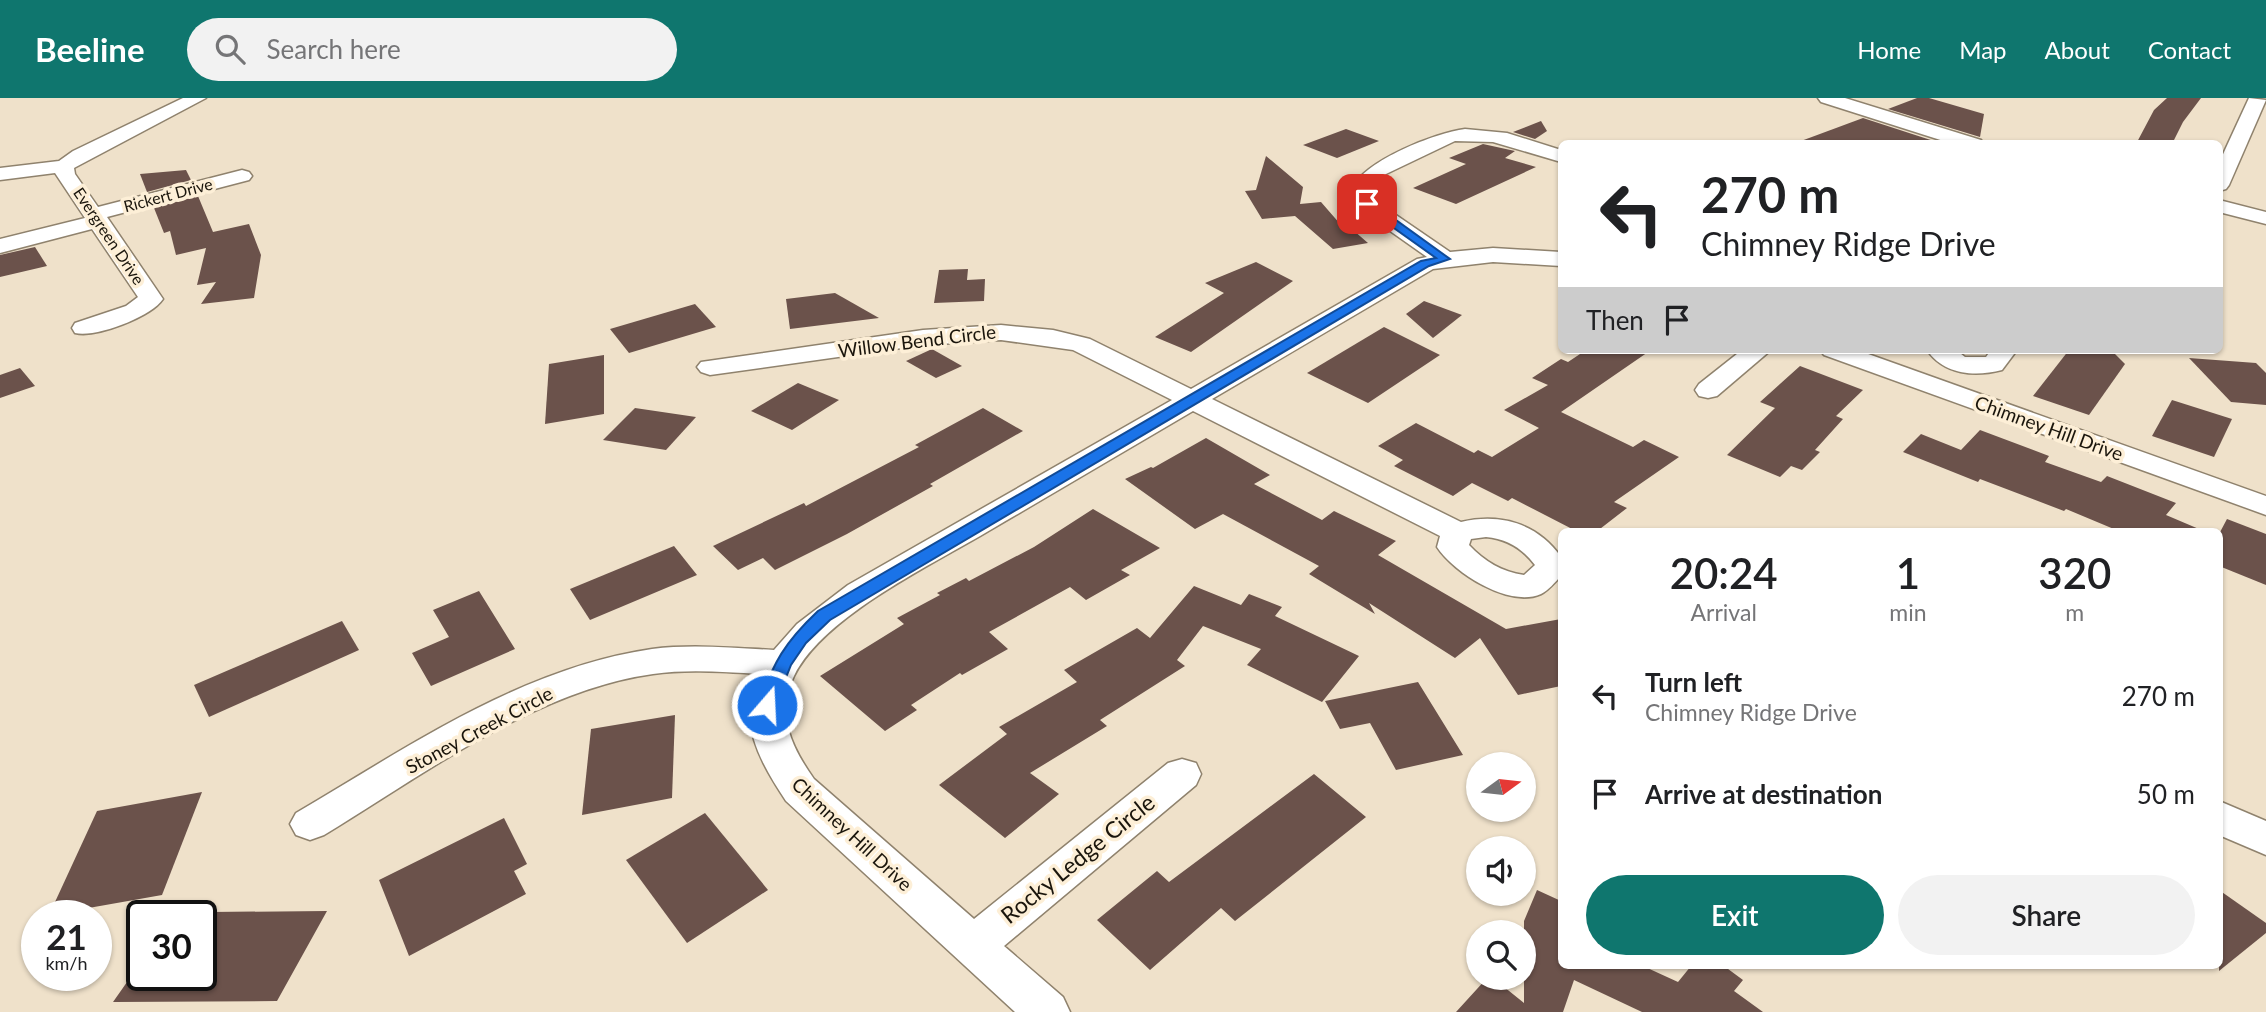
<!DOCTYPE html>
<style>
body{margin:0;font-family:Lato,sans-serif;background:#f2f2f2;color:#202124;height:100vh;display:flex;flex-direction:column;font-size:26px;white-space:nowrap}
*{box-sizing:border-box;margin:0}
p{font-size:23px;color:#757577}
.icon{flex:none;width:38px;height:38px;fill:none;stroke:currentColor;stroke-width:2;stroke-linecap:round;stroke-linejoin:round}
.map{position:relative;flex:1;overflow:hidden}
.side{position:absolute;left:1558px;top:430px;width:665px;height:441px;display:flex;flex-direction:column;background:#fff;border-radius:10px;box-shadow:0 2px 5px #0004}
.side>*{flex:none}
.hud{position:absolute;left:1558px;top:42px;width:665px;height:214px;border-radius:10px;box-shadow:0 2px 5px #0004;background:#fff;color:#202124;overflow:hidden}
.needle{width:46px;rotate:75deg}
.tools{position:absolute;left:1466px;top:654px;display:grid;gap:14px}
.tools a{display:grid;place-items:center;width:70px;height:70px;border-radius:50%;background:#fff;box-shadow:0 2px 5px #0004;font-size:35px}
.speed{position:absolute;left:21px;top:802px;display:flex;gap:14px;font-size:35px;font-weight:700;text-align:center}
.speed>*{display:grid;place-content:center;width:91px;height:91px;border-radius:50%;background:#fff;box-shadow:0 2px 5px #0004;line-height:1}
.speed small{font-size:18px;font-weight:400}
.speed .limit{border:4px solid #111;border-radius:10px;background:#fff;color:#111}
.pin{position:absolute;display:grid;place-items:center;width:60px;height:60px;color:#fff;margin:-30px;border-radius:14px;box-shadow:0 4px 10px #0006}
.me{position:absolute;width:77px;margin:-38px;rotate:19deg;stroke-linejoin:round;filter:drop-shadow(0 0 5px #0008)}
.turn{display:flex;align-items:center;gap:24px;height:147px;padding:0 28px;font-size:32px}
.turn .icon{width:91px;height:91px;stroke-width:2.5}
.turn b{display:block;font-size:49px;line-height:60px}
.then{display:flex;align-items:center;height:66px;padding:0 28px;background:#0003;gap:14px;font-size:26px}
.eta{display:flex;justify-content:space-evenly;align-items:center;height:119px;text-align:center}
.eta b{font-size:42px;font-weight:600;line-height:49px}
.cta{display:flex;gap:14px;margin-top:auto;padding:14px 28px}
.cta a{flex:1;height:80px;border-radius:42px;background:#0f766e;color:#fff;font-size:28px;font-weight:600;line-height:80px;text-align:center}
.cta a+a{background:#f2f2f2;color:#202124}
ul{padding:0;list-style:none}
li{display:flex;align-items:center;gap:21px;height:98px;padding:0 28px}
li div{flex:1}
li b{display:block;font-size:26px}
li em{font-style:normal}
header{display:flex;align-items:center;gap:42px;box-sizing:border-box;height:98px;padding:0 35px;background:#0f766e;color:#fff}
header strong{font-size:33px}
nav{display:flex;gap:38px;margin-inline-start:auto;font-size:24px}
.search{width:490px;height:63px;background:#f2f2f2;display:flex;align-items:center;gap:18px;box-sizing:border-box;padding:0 24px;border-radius:38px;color:#757577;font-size:26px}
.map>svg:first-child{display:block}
</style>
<header>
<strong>Beeline</strong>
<div class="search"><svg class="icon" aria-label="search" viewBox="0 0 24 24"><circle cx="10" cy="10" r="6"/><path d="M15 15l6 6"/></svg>Search here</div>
<nav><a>Home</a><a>Map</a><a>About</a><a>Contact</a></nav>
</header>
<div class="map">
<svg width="2266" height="914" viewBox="0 0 2266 914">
<rect width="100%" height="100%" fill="#efe1ca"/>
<!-- building -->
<g fill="#6b524b">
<polygon points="1917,0 1929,0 1984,16 1980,39 1888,11"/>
<polygon points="2167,0 2201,0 2183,24 2172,46 2136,46 2154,12"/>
<polygon points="1863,20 1943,46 1801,46 1801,43"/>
<polygon points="1541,23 1547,33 1535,41 1513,34"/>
<polygon points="1346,31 1379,43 1337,60 1303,47"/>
<polygon points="1483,46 1515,53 1505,60 1536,69 1456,106 1413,90 1466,66 1449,60"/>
<polygon points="1266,58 1303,89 1300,106 1321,104 1341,127 1346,126 1368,145 1333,151 1295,118 1262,121 1245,93 1256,92"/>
<polygon points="186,72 191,82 147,94 140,76"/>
<polygon points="198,98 213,134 249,126 261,157 254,200 201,206 216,184 197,187 206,150 176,157 170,133 164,135 154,110"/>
<polygon points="35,149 47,168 0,179 0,157"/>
<polygon points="1256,164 1293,183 1191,254 1155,239 1224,195 1205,185"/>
<polygon points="968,171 967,182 985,181 984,203 934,205 939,172"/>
<polygon points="835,195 879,220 790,231 786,201"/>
<polygon points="1424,203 1462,217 1433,240 1406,216"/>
<polygon points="695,206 716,229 629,255 610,231"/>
<polygon points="1384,229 1440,257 1368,305 1307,275"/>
<polygon points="932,251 962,268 936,280 906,263"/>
<polygon points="1586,252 1651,252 1561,314 1633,349 1644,342 1679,359 1614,404 1627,410 1596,434 1578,434 1512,400 1508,403 1472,385 1453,398 1394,368 1403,362 1378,348 1416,325 1474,355 1478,352 1492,359 1539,330 1504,312 1548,287 1532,280 1561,261 1568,264"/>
<polygon points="2069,252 2111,252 2125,266 2089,317 2033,298"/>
<polygon points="604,257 604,316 545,326 549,266"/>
<polygon points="2189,260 2256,265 2266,275 2266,307 2231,304"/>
<polygon points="1800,268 1863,292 1836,318 1843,321 1815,352 1820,354 1802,372 1791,368 1780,379 1727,357 1775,310 1760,304"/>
<polygon points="20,270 35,288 0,300 0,277"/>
<polygon points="798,285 839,302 792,332 751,313"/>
<polygon points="2172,302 2232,321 2214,359 2152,338"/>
<polygon points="635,310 696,319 666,352 603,342"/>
<polygon points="983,310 1023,333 930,386 933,388 847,436 775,472 763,460 738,472 713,448 804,405 806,408 919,349 915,347"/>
<polygon points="1980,332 2049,358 2045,364 2101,384 2107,378 2176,405 2166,417 2206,434 2121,434 2066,411 2064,413 1980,381 1978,384 1903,354 1921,336 1961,352"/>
<polygon points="1206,340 1270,377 1254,386 1322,422 1334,413 1396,443 1378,457 1506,531 1561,521 1561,588 1518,597 1480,540 1455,560 1369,505 1375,516 1309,476 1319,468 1223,416 1195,431 1125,381 1151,369 1153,370"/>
<polygon points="1093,411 1160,450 1121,472 1130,477 1086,502 1070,489 989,534 1008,551 962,577 960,575 911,607 917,612 885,633 820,578 904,526 897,520 940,497 937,495 966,480 969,483 1034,449"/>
<polygon points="2227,421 2266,436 2266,487 2219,468 2219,436"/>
<polygon points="674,448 697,477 590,522 570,491"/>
<polygon points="1194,488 1241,507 1249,496 1282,509 1275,518 1359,558 1322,604 1247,567 1261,551 1203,528 1177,562 1185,568 1100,622 1107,628 1030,675 1059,696 1005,740 939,687 1007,636 999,629 1077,584 1064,572 1137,530 1150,540"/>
<polygon points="479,493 515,551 431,588 412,555 449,539 433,512"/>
<polygon points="342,523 359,552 209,619 194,587"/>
<polygon points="1418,584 1463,657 1396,672 1370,625 1340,631 1325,603"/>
<polygon points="675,617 672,700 582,717 591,631"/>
<polygon points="1314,676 1366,719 1235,823 1221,810 1150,872 1097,822 1157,773 1169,784"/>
<polygon points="202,694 162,797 49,817 97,713"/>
<polygon points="705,715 768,792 687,845 626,762"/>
<polygon points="504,720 527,766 514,773 526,796 409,858 379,782"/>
<polygon points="1537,792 1561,803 1561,868 1643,868 1678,884 1691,868 1724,868 1743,882 1734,893 1763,914 1642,914 1574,882 1563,914 1456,914 1487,880 1493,880 1524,905 1524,823"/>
<polygon points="2219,792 2266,825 2266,835 2219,873"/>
<polygon points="327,813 277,903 113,904 132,877 201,877 201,830 211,814"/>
</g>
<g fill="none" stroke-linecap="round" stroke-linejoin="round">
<!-- minor casing -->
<g stroke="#8f826d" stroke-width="3">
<g id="minor">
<path d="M183,0H206L74,70L75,76L98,109L242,72L249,74L252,78L249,82L107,119L163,201C151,219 96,240 75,235L72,230L75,225L126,208L138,199L92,131L0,155V141L85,120L55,75L0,82V70L59,63L73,53Z"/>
<polygon points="1818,0 1845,0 1981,42 1983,46 1953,46 1821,4"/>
<polygon points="2249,0 2266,2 2229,87 2226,91 2219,93 2219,65"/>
<path d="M1465,31L1507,35L1561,52V64L1493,44L1455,43L1386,76L1372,90L1377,104L1450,154L1493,150L1561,154V168L1493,164L1433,171L1212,301L1461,424C1500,415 1537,425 1561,459V478C1555,484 1548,493 1541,496C1509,510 1454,475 1437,449L1440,438L1193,313C1126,352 1059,392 992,431C934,466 824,517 794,578C775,616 792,650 814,681L974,821L1168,665L1182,661L1196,665L1201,676L1196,687L1004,848L1063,899L1070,914H1015L786,703C761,665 735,622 760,576C724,574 688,571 653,576C536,592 423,677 324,737L310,742L296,737L290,726L296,715C407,650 521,570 652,551C692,546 734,550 774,552L797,526L848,487L1172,302L1073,252L1001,242L923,247L710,277L701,274L697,269L701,264L923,232L1001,227L1053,232L1090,241L1191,291L1417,161L1427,159L1366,116L1357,106L1352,90C1366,62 1435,35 1465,31ZM1486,439C1507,441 1522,450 1535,467L1524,477C1502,474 1484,463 1469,447L1471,441Z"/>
<polygon points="2219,102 2266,114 2266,126 2219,114"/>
<polygon points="1742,252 1771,252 1717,298 1708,300 1699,298 1695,292 1699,286"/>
<polygon points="1820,252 1857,252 2266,398 2266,417 1824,257"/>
<path d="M1927,252H1956L1965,259H1986L1991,252H2017L2002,272C1975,279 1944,277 1927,252Z"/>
<polygon points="2219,703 2266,723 2266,757 2219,737"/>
</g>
</g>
<!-- minor -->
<use href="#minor" fill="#fff" fill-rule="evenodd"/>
</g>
<!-- route -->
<path fill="#1a73e8" stroke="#114b97" stroke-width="2" d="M1363,104H1371L1450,161L1429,168L830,522L806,545L791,567L773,612H760L758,607C774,564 784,545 818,513L1421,163L1436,160L1363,108Z"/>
<g text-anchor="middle" stroke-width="7" stroke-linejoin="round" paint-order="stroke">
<!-- far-street labels -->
<g font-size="16" fill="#1a150c" stroke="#fdefd7">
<text transform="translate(168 97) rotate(-15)" y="6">Rickert Drive</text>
<text transform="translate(109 138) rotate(56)" y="6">Evergreen Drive</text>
</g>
<!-- street labels -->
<g font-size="19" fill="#1a150c" stroke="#fdefd7">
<text transform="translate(917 243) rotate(-7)" y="7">Willow Bend Circle</text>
<text transform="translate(2049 330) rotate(20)" y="7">Chimney Hill Drive</text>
<text transform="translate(479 632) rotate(-28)" y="7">Stoney Creek Circle</text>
<text transform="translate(852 736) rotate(43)" y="7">Chimney Hill Drive</text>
</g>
<!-- near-street labels -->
<g font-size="23" fill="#1a150c" stroke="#fdefd7">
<text transform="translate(1078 761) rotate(-39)" y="8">Rocky Ledge Circle</text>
</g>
</g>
</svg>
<div class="tools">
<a><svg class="needle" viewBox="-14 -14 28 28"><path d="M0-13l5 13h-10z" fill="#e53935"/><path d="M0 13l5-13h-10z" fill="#757577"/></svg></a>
<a><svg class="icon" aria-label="sound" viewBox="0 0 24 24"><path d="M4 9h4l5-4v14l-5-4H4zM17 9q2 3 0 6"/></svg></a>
<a><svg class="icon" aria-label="search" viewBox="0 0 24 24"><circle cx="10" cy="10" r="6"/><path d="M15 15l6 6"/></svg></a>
</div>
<div class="speed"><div>21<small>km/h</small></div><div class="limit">30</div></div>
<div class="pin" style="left:1367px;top:106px;background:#d93025"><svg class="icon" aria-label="arrive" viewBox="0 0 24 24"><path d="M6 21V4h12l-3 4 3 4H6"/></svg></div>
<svg class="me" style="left:767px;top:607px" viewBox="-20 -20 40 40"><circle r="17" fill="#1a73e8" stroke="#fff" stroke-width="3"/><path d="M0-11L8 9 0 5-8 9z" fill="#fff"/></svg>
<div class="hud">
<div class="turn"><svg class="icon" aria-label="left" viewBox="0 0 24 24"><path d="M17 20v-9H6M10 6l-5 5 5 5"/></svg><div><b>270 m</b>Chimney Ridge Drive</div></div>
<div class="then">Then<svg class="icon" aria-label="arrive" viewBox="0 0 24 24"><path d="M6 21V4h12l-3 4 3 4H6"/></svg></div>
</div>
<section class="side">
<div class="eta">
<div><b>20:24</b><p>Arrival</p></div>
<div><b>1</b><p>min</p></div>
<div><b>320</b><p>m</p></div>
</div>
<ul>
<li><svg class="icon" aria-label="left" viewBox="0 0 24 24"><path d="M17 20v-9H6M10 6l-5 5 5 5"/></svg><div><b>Turn left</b><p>Chimney Ridge Drive</p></div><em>270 m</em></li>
<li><svg class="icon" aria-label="arrive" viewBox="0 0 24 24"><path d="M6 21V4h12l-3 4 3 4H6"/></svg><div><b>Arrive at destination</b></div><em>50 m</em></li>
</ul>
<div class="cta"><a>Exit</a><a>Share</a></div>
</section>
</div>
